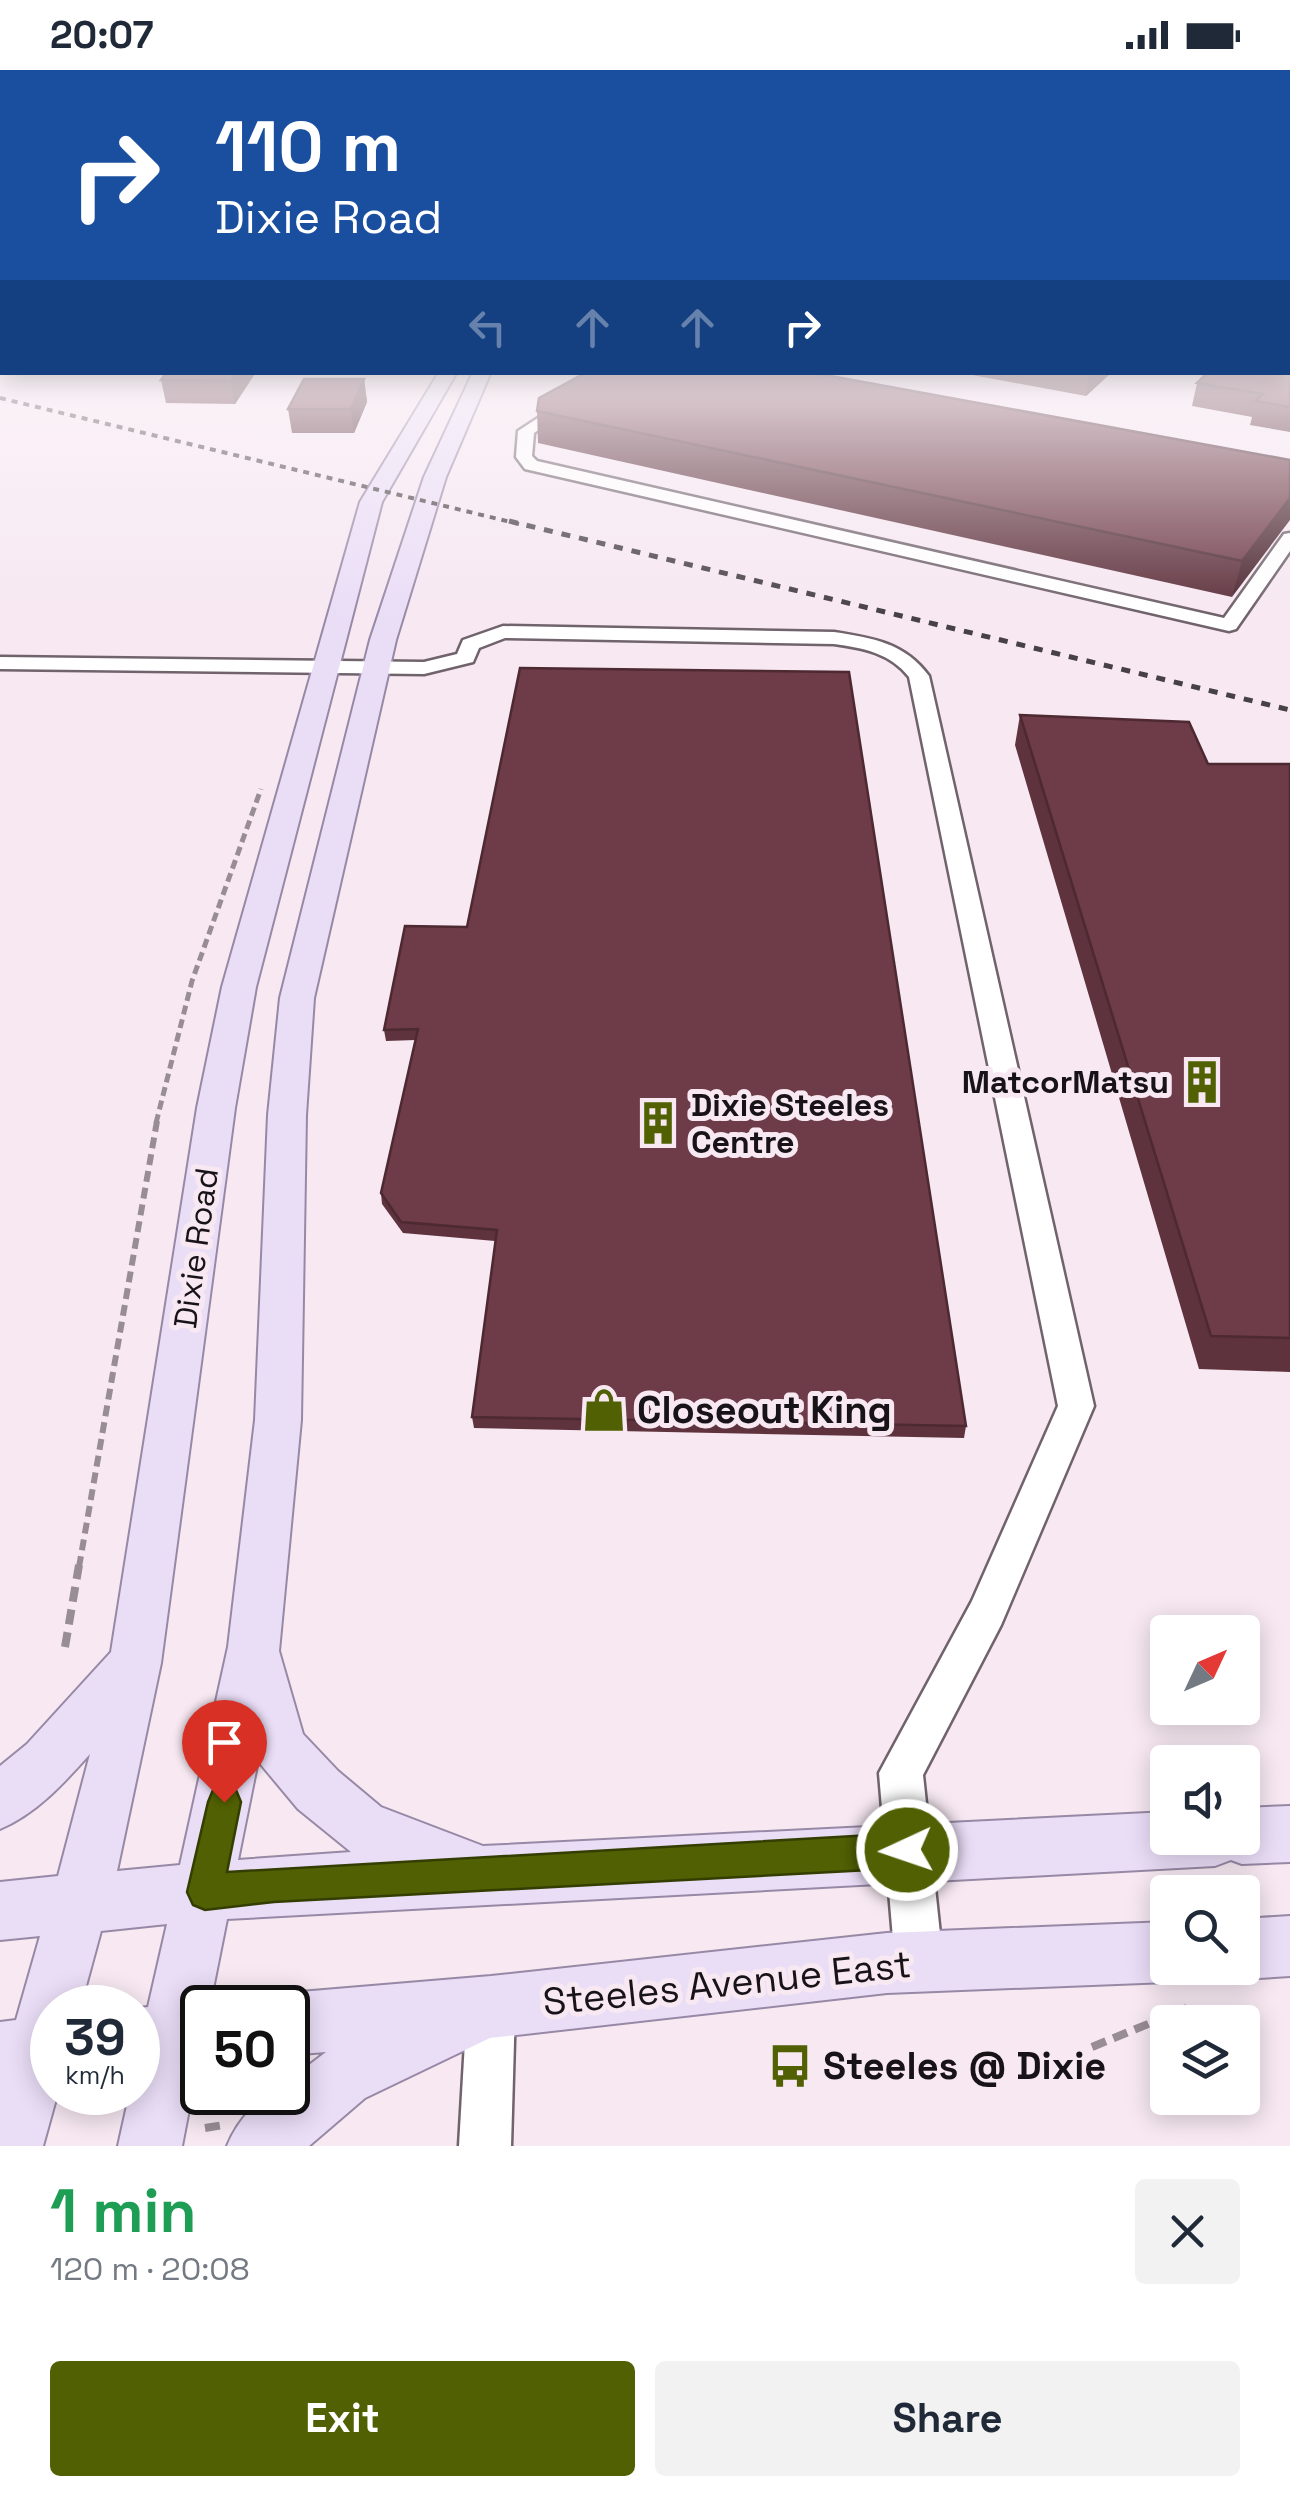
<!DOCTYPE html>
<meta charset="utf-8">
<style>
body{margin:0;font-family:"Space Grotesk",sans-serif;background:#f2f2f3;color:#1f2937;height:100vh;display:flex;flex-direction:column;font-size:38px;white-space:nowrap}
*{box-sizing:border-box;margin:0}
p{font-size:32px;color:#747a83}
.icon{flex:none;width:55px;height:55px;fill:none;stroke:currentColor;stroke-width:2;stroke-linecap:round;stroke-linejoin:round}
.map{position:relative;height:2076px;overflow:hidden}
.side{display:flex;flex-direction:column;background:#fff;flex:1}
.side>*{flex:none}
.banner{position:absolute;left:0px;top:0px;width:1290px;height:305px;box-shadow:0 5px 25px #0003;background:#1a4fa0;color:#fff;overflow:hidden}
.needle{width:65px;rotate:46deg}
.fabs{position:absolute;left:1150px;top:1545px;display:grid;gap:20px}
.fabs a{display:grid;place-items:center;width:110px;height:110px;border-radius:10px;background:#fff;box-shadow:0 5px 25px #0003;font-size:50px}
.speed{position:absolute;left:30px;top:1915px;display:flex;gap:20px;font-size:50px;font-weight:700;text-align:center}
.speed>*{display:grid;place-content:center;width:130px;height:130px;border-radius:50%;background:#fff;box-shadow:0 5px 25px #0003;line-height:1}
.speed small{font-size:25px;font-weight:400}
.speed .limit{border:5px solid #111;border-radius:15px;background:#fff;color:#111}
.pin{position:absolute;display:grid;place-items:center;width:85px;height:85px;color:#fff;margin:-102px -42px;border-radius:50% 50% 50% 0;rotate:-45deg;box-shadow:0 0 10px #0007}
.pin .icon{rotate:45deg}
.me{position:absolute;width:110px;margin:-55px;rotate:267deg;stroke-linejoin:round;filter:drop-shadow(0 0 8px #0008)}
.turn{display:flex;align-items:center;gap:35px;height:210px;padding:0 50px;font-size:45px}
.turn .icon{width:130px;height:130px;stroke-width:2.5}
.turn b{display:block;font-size:70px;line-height:85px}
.lanes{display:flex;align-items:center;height:95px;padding:0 50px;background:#0003;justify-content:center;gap:50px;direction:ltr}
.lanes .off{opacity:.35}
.round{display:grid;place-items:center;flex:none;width:105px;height:105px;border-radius:10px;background:#f2f2f3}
.overview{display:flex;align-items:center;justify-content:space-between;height:170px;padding:0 50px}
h1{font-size:60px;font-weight:700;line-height:75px;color:#1e9e55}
.button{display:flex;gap:20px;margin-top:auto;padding:20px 50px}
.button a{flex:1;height:115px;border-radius:10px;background:#506002;color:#fff;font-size:40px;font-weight:700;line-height:115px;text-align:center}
.button a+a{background:#f2f2f3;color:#1f2937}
.status{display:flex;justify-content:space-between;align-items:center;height:70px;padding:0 50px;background:#fff;direction:ltr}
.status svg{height:28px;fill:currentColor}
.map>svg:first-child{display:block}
</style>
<div class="status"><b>20:07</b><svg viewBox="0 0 49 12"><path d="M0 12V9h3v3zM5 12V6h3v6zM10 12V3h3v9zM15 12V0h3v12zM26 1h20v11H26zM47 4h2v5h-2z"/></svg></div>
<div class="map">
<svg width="1290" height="2076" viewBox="0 0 1290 2076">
<rect width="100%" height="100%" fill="#f7e8f2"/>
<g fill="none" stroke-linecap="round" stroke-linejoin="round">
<!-- minor casing -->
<g stroke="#70636c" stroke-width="5">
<g id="minor">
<rect x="0" y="269" width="2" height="8"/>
<polygon points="573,325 578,327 578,333 534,363 532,386 537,391 1224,548 1284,464 1290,463 1290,481 1236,559 1229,561 525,399 516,387 518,361"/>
<path d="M503,556L834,562C873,568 905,573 929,606L1094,1336L1001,1555L923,1705L943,1892L936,1909L919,1916L902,1909L895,1892L879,1703L972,1531L1058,1336L909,607C890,583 863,578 834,574L505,568L479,578L473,592L424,604L0,599V587L424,592L457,584L463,570Z"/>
<polygon points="491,1913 508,1920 515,1937 511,2076 459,2076 467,1937 474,1920"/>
</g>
</g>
<!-- major casing -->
<g stroke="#9789a5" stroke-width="4">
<g id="major">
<path d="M439,302H457L382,432L256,917L235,1038L161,1593L117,1801L180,1795L228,1577L255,1350L268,1045L280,928L370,570L424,407L473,302H491L446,407L396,570L314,928L306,1045L301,1350L279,1581L303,1664L338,1701L381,1737L483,1776L1168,1742V1768H1242V1738L1290,1736V1792L1242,1794L1231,1790L1215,1796L227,1849L210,1934L217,1938H202V1993H198L182,2076H118L130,2022H138V1938L148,1937L167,1854L101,1861L80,1938H52V2022H58L43,2076H0V1952L16,1950L40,1866L0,1870V1812L58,1806L90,1684C64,1713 36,1744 0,1759V1696L27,1674L111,1582L197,1038L222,917L360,432ZM258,1691L298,1739L351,1782L238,1790Z"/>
<polygon points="1290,1846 1290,1906 1242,1909 1221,1900 1242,1898 1242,1849"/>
<path d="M1168,1852V1898H1191L1189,1903L1168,1912L887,1923L490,1968L365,2028L309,2076H227C237,2052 259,2022 288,2022V2011L326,1982L288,1985V1938H264L288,1923L491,1906L887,1863Z"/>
</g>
</g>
<!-- path-far2 -->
<polyline stroke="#988d94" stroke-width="5" stroke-dasharray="9 5" stroke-linecap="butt" points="156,1053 192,911 261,719"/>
<!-- path-far1 -->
<polyline stroke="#988d94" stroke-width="6" stroke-dasharray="11 6" stroke-linecap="butt" points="79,1497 157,1051"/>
<!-- path -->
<g stroke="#988d94" stroke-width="8" stroke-dasharray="15 8" stroke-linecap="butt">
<polyline points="65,1577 79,1495"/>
<polyline points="1092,1977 1187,1938"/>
<polyline points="205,2058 224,2055"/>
</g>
<!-- minor -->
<use href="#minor" fill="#fff" fill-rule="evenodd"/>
<!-- major -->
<use href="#major" fill="#eadef7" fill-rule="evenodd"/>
<!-- rail-far1 -->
<polyline stroke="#474045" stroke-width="4" stroke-dasharray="6 6" stroke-linecap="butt" points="0,328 519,454"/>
<!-- rail -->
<polyline stroke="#474045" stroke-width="5" stroke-dasharray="9 9" stroke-linecap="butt" points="509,451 1290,640"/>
</g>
<!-- wall -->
<g fill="#5f333e">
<polygon points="1290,263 1290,362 1250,355 1252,347 1192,336 1197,313"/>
<polygon points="167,302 256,302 235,334 166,333 161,310"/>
<polygon points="956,302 1112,302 1086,326"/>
<polygon points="364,309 367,332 354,363 292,363 288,339"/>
<polygon points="537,341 1290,390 1232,527 538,373"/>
<polygon points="1020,645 1208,694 1290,694 1290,1302 1199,1299 1015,675"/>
<polygon points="405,856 966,1356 964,1368 474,1358 472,1347 495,1171 403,1163 382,1134 381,1123 416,970 386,971 384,960"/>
</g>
<!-- shaded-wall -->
<g fill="#4d2932">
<polygon points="237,302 256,302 235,334 231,311"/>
<polygon points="1112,302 1086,326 1090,303"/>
<polygon points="364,309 367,332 354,363 351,339"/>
<polygon points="1290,428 1290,450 1232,527 1242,491"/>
</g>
<!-- building -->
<g fill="#6e3b48" stroke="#4d2932" stroke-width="2.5">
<polygon points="1288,262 1290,263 1290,337 1256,331 1263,324 1197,313 1208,302 1288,302"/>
<polygon points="167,302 237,302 231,311 161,310"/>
<polygon points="587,302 809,302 1290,390 1290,428 1242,491 537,341 539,328"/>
<polygon points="304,309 364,309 351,339 288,339"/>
<polygon points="520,598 849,602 966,1356 472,1347 497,1160 401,1152 381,1123 418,959 384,960 405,856 467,857"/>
<polygon points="1020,645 1189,652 1208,694 1290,694 1290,1268 1211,1266"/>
</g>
<!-- sky -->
<linearGradient id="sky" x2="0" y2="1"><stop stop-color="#8fb3e7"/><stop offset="0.47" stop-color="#fbf5f9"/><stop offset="1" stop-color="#fbf5f9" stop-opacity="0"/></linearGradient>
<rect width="1290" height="544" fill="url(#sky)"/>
<!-- route -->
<polygon fill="#506002" stroke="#343e01" stroke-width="2.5" points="224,1715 236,1720 241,1732 227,1802 907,1763 919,1768 925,1780 919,1792 907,1798 274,1832 205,1840 193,1835 187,1822 208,1732 213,1720"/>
<!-- icons -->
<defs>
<g id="building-bare" transform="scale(3.45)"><path d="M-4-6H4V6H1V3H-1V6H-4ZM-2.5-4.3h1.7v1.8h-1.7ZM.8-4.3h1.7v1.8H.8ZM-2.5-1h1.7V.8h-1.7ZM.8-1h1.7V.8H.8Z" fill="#506002" stroke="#f7e8f2" stroke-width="2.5" paint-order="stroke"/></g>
<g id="shop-bare" transform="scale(3.45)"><path d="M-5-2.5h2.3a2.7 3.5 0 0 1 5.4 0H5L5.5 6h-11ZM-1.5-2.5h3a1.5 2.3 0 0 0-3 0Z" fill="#506002" stroke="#f7e8f2" stroke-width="2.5" paint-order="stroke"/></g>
<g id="bus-bare" transform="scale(3.45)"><path d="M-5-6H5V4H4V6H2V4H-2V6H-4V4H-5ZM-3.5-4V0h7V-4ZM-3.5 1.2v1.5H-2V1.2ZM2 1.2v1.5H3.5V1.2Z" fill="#506002" stroke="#f7e8f2" stroke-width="2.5" paint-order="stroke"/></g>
</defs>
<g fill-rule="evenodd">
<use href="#building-bare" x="1202" y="1012"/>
<use href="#building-bare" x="658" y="1053"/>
<use href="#shop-bare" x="604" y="1340"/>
<use href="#bus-bare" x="790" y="1996"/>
</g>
<g text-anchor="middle" stroke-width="10" stroke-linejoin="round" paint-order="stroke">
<!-- poi labels -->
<g font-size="32" font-weight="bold" fill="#181317" stroke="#f7e8f2" text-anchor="end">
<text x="1169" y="1023">MatcorMatsu</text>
<text x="691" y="1046" text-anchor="start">Dixie Steeles<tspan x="691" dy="37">Centre</tspan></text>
</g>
<!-- street labels -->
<g font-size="32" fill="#181317" stroke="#f7e8f2">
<text transform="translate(196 1178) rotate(-82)" y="11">Dixie Road</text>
</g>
<!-- near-poi labels -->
<g font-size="38" font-weight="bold" fill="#181317" stroke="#f7e8f2" text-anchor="start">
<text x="637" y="1353">Closeout King</text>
<text x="823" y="2009">Steeles @ Dixie</text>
</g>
<!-- near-street labels -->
<g font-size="38" fill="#181317" stroke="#f7e8f2">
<text transform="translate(727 1913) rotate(-6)" y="13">Steeles Avenue East</text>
</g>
</g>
</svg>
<div class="fabs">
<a><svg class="needle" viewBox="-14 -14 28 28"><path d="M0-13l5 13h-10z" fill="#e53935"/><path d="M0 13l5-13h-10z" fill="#747a83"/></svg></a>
<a><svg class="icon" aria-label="sound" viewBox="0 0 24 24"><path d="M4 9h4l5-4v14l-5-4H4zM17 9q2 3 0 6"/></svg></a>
<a><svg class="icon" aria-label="search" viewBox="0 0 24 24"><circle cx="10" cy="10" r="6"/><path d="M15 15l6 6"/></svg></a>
<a><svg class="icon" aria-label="layers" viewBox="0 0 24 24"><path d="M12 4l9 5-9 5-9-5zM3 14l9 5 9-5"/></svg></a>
</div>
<div class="speed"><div>39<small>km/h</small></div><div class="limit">50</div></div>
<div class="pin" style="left:224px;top:1732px;background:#d93025"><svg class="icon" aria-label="arrive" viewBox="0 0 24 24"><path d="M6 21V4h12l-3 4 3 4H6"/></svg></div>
<svg class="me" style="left:907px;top:1780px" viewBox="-20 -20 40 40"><circle r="17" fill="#506002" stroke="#fff" stroke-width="3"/><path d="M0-11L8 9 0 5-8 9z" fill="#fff"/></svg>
<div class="banner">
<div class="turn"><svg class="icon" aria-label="right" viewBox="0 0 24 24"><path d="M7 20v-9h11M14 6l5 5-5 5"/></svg><div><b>110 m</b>Dixie Road</div></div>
<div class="lanes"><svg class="icon off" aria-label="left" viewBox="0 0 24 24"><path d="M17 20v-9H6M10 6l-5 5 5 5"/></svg><svg class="icon off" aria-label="ahead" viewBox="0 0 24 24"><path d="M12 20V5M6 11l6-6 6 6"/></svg><svg class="icon off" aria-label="ahead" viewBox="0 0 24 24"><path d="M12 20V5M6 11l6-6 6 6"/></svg><svg class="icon" aria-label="right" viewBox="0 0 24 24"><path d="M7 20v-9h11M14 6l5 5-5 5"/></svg></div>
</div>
</div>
<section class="side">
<div class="overview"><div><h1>1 min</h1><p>120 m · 20:08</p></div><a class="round"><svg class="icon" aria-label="close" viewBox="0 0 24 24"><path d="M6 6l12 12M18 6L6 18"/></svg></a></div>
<div class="button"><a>Exit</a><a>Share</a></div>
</section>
